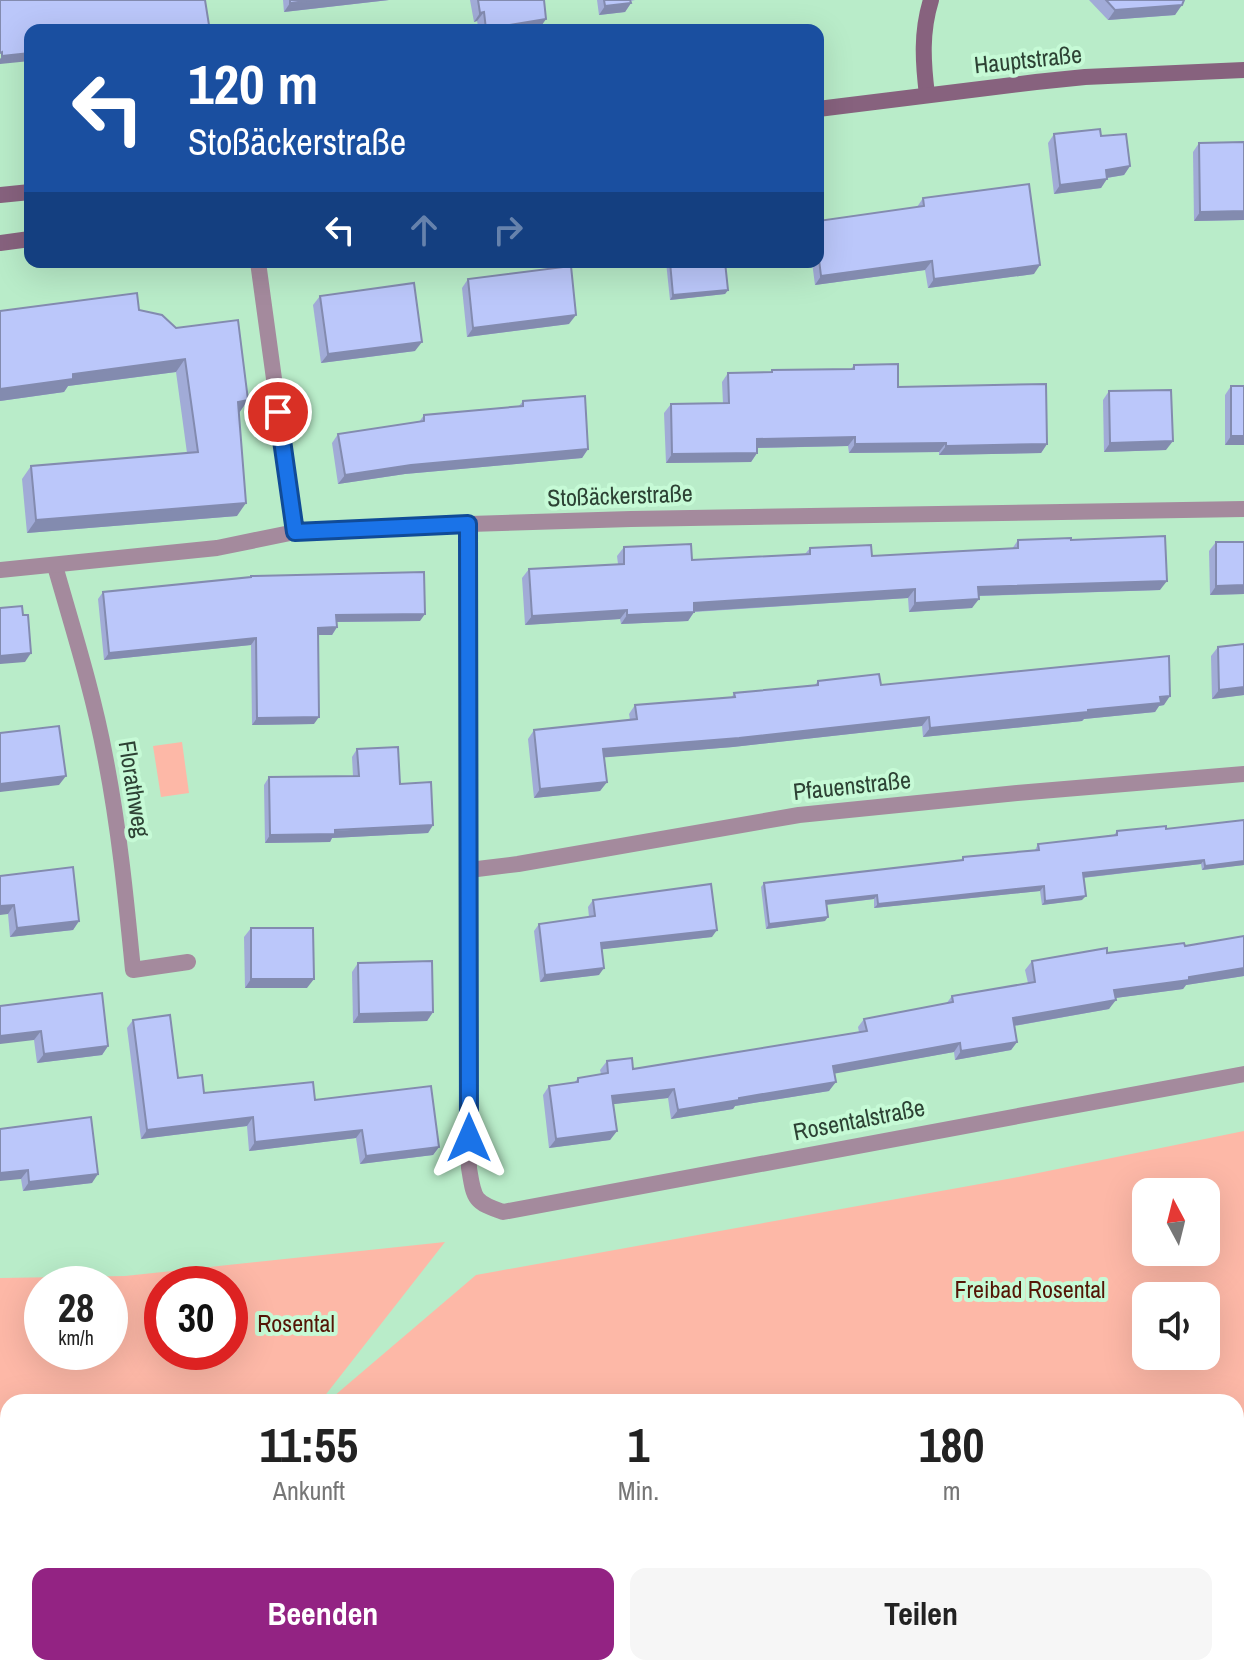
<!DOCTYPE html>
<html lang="de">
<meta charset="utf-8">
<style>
body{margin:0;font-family:"Archivo Narrow",sans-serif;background:#f6f6f6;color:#222;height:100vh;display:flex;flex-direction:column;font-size:30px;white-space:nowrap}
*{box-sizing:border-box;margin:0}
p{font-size:26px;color:#767676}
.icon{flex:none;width:44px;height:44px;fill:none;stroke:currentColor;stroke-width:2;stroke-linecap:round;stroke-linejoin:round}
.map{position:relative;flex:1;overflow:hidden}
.drawer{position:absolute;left:0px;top:1394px;width:1244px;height:282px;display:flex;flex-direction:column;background:#fff;border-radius:24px 24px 0 0;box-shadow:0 8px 32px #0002}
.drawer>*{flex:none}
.hud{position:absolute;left:24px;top:24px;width:800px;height:244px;border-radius:16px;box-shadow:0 8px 32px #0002;background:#1a4fa0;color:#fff;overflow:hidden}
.needle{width:52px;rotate:353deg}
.controls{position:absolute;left:1132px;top:1178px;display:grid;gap:16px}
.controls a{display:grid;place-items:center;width:88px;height:88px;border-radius:16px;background:#fff;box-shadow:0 8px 32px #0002;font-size:40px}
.speed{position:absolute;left:24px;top:1266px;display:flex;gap:16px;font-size:40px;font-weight:700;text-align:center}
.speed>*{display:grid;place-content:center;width:104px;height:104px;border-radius:50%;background:#fff;box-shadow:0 8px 32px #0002;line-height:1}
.speed small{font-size:20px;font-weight:400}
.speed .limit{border:12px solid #d22;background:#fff;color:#111}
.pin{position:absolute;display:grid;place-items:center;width:68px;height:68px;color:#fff;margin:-34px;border:4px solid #fff;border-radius:50%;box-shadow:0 2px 8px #0007}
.me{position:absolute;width:88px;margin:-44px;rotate:0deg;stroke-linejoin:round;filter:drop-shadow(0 0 6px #0008)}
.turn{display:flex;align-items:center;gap:28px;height:168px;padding:0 32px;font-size:36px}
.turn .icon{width:104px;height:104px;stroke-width:2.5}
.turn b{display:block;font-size:56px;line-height:68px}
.lanes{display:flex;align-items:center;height:76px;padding:0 32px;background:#0003;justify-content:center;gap:40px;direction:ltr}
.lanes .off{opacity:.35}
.eta{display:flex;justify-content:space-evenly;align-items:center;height:136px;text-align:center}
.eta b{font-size:48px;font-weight:700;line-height:56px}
.primary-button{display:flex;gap:16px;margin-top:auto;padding:16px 32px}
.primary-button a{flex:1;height:92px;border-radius:16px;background:#932383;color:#fff;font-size:32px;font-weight:700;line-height:92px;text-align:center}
.primary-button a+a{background:#f6f6f6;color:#222}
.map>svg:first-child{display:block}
</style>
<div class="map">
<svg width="1244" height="1675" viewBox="0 0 1244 1675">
<rect width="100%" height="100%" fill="#b9ecc9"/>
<!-- green -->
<g fill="#fdb8a7" fill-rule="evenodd">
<polygon points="182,742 189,793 161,797 153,746"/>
<path d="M1244,1131V1675H0V1278L125,1276L445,1242L320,1402H8V1668H1236V1402H327L476,1275L1013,1178ZM1146,1192H1206V1252H1146ZM110,1284V1352H42V1284ZM230,1284V1352H162V1284ZM1206,1296V1356H1146V1296Z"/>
</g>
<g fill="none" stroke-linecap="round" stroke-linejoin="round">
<!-- street -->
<g stroke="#a48a9d" stroke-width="16">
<polyline points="258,262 295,532"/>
<path d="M468,524L469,1168C474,1198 473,1202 503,1212L1244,1074"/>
<path d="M55,566C73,629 93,692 105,756C119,827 126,898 133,970L188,962"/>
<polyline points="0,570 217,548 295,532 437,525 631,519 1244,509"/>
<polyline points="469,870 518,864 799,815 1017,793 1244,774"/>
</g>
<!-- secondary -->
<g stroke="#87627e" stroke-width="16">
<path d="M927,95C923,62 921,32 931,0"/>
<polyline points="818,109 1036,82 1085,77 1244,70"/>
<polyline points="0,195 30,192"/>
<polyline points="0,243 30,239"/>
</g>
</g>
<!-- wall -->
<g fill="#a1abd7">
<polygon points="283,0 389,0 284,12"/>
<polygon points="470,0 544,0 540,28 526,30 479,30 477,21 474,22"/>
<polygon points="597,0 635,0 631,1 631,3 625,12 599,15"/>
<polygon points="1089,0 1184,0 1175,15 1108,20"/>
<polygon points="1054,134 1101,136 1130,166 1124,175 1107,178 1101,188 1054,194 1048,143"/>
<polygon points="1199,143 1244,220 1194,221 1193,152"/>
<polygon points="923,198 1034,274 928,288 925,270 815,285 812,262 818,262 818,221 917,207"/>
<polygon points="666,262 725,262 728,290 725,294 670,300"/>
<polygon points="468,279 569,324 467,337 462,288"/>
<polygon points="320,296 415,351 321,363 313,305"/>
<polygon points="139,310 248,400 239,413 237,516 27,533 22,479 31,466 187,453 176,372 68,386 64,392 0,401"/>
<polygon points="854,365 898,387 1047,444 1041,453 939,455 939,452 849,453 848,446 757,448 757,453 751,462 666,463 664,413 671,404 723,404 722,382 728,373 770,372 772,370 851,369"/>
<polygon points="1231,386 1244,386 1244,445 1225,445 1225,395"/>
<polygon points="1109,391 1166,450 1104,452 1103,400"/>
<polygon points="523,401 588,449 582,458 405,474 338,484 332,443 338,434 419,422 424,415 519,406"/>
<polygon points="1018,540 1071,540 1160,590 979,596 972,608 909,612 908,598 694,612 688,621 621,624 620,619 525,625 522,578 529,569 618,564 617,556 624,547 692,560 805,554 810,548 872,556 1012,549"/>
<polygon points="1216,542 1244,542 1244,594 1210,595 1209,551"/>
<polygon points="251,576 420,621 337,622 337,627 332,635 318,635 314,724 252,725 251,645 104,660 98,599 103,592 250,577"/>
<polygon points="1244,644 1244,695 1212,699 1211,656 1218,647"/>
<polygon points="818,681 881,685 1164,705 1159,706 1155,712 1084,719 1082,721 923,737 922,726 733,747 604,757 607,782 600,791 534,798 528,739 534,730 630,720 629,714 635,705 732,697 734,693 815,685"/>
<polygon points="357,749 400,784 433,825 428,833 332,838 330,842 265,843 264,785 269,777 353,776 352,757"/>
<polygon points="1244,820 1244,865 1202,870 1201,864 1083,878 1082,900 1042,905 1040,891 874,908 874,899 827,905 825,921 766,929 761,887 764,883 961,860 963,857 1035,850 1038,844 1114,835 1117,831 1166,829"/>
<polygon points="0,876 79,921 73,930 10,937 8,914"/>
<polygon points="593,900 712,937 602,949 599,975 540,982 534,931 539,924 589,917 588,907"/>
<polygon points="251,928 307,988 245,988 244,937"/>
<polygon points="1244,936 1244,976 1186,985 1183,989 1115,998 1109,1009 1014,1026 1017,1042 1011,1050 955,1060 954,1052 834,1073 829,1091 735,1106 733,1109 671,1119 668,1098 613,1104 617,1131 610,1140 549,1148 543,1095 549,1086 574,1083 578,1078 601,1074 600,1070 607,1061 633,1069 859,1032 858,1027 864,1019 946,1004 952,996 1028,983 1025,970 1032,961 1107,953 1185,946"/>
<polygon points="358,963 433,1012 427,1021 353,1023 352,972"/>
<polygon points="0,1006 108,1046 102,1055 37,1063 34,1040"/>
<polygon points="133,1020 178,1078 204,1093 315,1100 439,1147 433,1155 360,1164 356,1138 249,1151 247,1126 141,1139 127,1028"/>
<polygon points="0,1129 92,1183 23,1191 21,1179"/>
</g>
<!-- shaded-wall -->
<g fill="#838baf">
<polygon points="314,0 389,0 284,12 290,3"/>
<polygon points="631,3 625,12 599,15 605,6"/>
<polygon points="1182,5 1175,15 1108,20 1115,10"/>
<polygon points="484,12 477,21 474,22 480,13"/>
<polygon points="546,19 540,28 526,30 485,30 486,29"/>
<polygon points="30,53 30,61 0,64 0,59 2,56"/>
<polygon points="1130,166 1124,175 1100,179 1106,170"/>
<polygon points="1107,179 1101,188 1054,194 1060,185"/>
<polygon points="1244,211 1244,220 1194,221 1200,212"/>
<polygon points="932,261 925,270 815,285 821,276"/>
<polygon points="579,262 604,262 576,266"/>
<polygon points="1040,265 1034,274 928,288 934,279"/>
<polygon points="728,290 725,294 670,300 673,295"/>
<polygon points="576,315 569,324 467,337 473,328"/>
<polygon points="422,342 415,351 321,363 328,354"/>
<polygon points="185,359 176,372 68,386 64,392 0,401 0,389 73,374"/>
<polygon points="248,400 239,413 229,415 238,402"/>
<polygon points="1231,436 1244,436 1244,445 1225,445"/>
<polygon points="855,437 848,446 750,448 757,439"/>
<polygon points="1173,441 1166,450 1104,452 1110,443"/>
<polygon points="946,443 939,452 849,453 855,444"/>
<polygon points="1047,444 1041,453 939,455 946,446"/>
<polygon points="588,449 582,458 405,474 338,484 345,475 411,465"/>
<polygon points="757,453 751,462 666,463 672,454"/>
<polygon points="246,503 237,516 27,533 36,520"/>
<polygon points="1167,581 1160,590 972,596 978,587"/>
<polygon points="1244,585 1244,594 1210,595 1216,586"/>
<polygon points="915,589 908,598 687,612 694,603"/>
<polygon points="979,599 972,608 909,612 915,603"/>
<polygon points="627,610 620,619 525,625 532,616"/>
<polygon points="694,612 688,621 621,624 627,615"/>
<polygon points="425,614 420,621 331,622 336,615"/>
<polygon points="337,627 332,635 313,635 318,628"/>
<polygon points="256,638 251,645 104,660 109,653"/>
<polygon points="31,653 25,662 0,664 0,656"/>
<polygon points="1244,687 1244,695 1212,699 1219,690"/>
<polygon points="1170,696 1164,705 1159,706 1155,712 1084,719 1082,721 923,737 930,728 1088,710"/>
<polygon points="319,717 314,724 252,725 257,718"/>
<polygon points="929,717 922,726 733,747 597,758 603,749"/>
<polygon points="66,776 59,785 0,792 0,784"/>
<polygon points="607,782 600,791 534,798 540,789"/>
<polygon points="433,825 428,833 332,838 330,842 265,843 270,835"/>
<polygon points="1204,860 1201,864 1080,878 1083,873"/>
<polygon points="1244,861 1244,865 1202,870 1205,866"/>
<polygon points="1044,886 1040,891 874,908 878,904"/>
<polygon points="877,895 874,899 823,905 826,901"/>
<polygon points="1086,896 1082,900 1042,905 1045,901"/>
<polygon points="14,905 8,914 0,915 0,906"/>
<polygon points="828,917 825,921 766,929 769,924"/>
<polygon points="79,921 73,930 10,937 17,928"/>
<polygon points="717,930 712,937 596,950 601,943"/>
<polygon points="604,968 599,975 540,982 545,975"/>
<polygon points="1244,968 1244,976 1186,985 1183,989 1108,999 1114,990"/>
<polygon points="251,979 314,979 307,988 245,988"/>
<polygon points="1116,1000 1109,1009 1007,1027 1013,1018"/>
<polygon points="433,1012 427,1021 353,1023 359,1014"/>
<polygon points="41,1031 34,1040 0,1044 0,1036"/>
<polygon points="1017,1042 1011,1050 955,1060 961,1051"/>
<polygon points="960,1043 954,1052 827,1075 833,1066"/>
<polygon points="108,1046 102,1055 37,1063 44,1054"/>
<polygon points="836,1082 829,1091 735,1106 733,1109 671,1119 678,1110 739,1098"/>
<polygon points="674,1089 668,1098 606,1105 612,1096"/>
<polygon points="253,1117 247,1126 141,1139 147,1130"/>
<polygon points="362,1130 356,1138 249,1151 255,1142"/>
<polygon points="617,1131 610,1140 549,1148 556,1139"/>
<polygon points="439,1147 433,1155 360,1164 366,1156"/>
<polygon points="28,1170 21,1179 0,1181 0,1173"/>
<polygon points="98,1174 92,1183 23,1191 29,1182"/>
</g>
<!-- building -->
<g fill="#bbc7fa" stroke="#838baf" stroke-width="2">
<polygon points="0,0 205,0 209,25 206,26 207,30 30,30 30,53 2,56 2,52 0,53"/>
<polygon points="290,0 314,0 290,3"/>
<polygon points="478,0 544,0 546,19 486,29 484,12 480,13"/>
<polygon points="604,0 630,0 631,3 605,6"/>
<polygon points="1106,0 1184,0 1182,5 1115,10"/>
<polygon points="1100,129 1101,136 1126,134 1130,166 1106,170 1107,179 1060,185 1054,134"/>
<polygon points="1244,142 1244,211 1200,212 1199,143"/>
<polygon points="1029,184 1040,265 934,279 932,261 821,276 818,251 818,221 924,206 923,198"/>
<polygon points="670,262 725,262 728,290 673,295"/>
<polygon points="571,266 576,315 473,328 468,279"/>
<polygon points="414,283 422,342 328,354 320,296"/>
<polygon points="137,293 139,310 162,315 176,328 238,320 248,400 238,402 246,503 36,520 31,466 198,452 185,359 73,374 73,379 0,389 0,311"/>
<polygon points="898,364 898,387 1046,384 1047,444 946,446 946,443 855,444 855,437 757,439 757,453 672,454 671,404 729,403 728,373 772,372 772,370 854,369 854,365"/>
<rect x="1231" y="386" width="13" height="50"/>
<polygon points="1171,390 1173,441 1110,443 1109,391"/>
<polygon points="585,396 588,449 411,465 345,475 338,434 424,421 424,415 523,406 523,401"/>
<polygon points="1165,536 1167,581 978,587 979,599 915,603 915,589 694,603 694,612 627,615 627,610 532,616 529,569 624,564 624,547 691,544 692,560 810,554 810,548 871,545 872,556 1018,548 1018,540 1071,538 1071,540"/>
<polygon points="1216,542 1244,542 1244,585 1216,586"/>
<polygon points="424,572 425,614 336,615 337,627 318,628 319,717 257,718 256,638 109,653 103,592 251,577 251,576"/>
<polygon points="22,606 23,615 28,615 31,653 0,656 0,608"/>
<polygon points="1244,644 1244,687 1219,690 1218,647"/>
<polygon points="1169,656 1170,696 1160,697 1161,703 1088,710 1088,712 930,728 929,717 739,738 603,749 607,782 540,789 534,730 637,719 635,705 735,697 734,693 818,685 818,681 879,674 881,685"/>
<polygon points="59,726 66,776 0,784 0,733"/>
<polygon points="398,747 400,784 431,782 433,825 335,830 335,834 270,835 269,777 359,776 357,749"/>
<polygon points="1244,820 1244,861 1205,866 1204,860 1083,873 1086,896 1045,901 1044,886 878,904 877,895 826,901 828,917 769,924 764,883 963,860 963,857 1039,850 1038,844 1117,835 1117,831 1166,826 1166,829"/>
<polygon points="73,867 79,921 17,928 14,905 0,906 0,876"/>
<polygon points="711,884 717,930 601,943 604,968 545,975 539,924 595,916 593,900"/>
<polygon points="251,928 313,928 314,979 251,979"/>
<polygon points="1244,936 1244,968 1189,977 1189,980 1114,990 1116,1000 1013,1018 1017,1042 961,1051 960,1043 833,1066 836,1082 739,1098 739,1100 678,1110 674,1089 612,1096 617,1131 556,1139 549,1086 578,1082 578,1078 608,1073 607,1061 632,1058 633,1069 867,1031 864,1019 953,1002 952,996 1035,982 1032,961 1107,948 1107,953 1184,943 1185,946"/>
<polygon points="432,961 433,1012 359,1014 358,963"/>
<polygon points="102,993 108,1046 44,1054 41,1031 0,1036 0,1006"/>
<polygon points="170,1015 178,1078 202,1075 204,1093 313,1082 315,1100 431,1086 439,1147 366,1156 362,1130 255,1142 253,1117 147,1130 133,1020"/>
<polygon points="91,1117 98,1174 29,1182 28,1170 0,1173 0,1129"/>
</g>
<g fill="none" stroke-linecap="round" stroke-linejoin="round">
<!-- route casing -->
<g stroke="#114b97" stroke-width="20">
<polyline id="route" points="278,412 295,532 468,524 469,1138"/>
</g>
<!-- route -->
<use href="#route" stroke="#1a73e8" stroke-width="14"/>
</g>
<g text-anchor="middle" stroke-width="8" stroke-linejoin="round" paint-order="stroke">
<!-- street labels -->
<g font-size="24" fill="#2d4234" stroke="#c6fad6">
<text transform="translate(1028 60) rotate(-6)" y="8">Hauptstraße</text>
<text transform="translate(620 496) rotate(-2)" y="8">Stoßäckerstraße</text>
<text transform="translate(852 786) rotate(-6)" y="8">Pfauenstraße</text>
<text transform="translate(134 789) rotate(81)" y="8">Florathweg</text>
<text transform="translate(859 1120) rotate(-11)" y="8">Rosentalstraße</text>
</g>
<!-- park labels -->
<g font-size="24" fill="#541506" stroke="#c6fad6">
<text x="1030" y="1298">Freibad Rosental</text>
<text x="296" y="1332">Rosental</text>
</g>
</g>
</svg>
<div class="controls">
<a><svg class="needle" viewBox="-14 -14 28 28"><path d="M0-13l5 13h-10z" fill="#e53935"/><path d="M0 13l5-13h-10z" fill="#767676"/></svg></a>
<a><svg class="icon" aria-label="sound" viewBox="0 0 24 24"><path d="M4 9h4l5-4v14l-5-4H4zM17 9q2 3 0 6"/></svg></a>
</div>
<div class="speed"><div>28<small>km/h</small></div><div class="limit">30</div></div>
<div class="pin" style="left:278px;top:412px;background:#d93025"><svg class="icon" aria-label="arrive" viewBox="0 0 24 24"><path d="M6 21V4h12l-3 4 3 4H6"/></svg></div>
<svg class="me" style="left:469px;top:1138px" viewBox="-20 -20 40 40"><path d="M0-17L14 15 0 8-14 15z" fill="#1a73e8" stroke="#fff" stroke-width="4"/></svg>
<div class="hud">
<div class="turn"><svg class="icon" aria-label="left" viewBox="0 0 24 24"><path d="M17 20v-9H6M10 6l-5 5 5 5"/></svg><div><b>120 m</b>Stoßäckerstraße</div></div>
<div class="lanes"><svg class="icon" aria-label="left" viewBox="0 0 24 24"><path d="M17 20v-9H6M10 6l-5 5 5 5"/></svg><svg class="icon off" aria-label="ahead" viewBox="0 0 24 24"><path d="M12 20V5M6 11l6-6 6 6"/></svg><svg class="icon off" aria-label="right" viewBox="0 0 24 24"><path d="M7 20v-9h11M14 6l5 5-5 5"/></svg></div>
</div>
<section class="drawer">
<div class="eta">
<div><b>11:55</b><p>Ankunft</p></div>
<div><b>1</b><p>Min.</p></div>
<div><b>180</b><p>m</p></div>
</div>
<div class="primary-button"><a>Beenden</a><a>Teilen</a></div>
</section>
</div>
